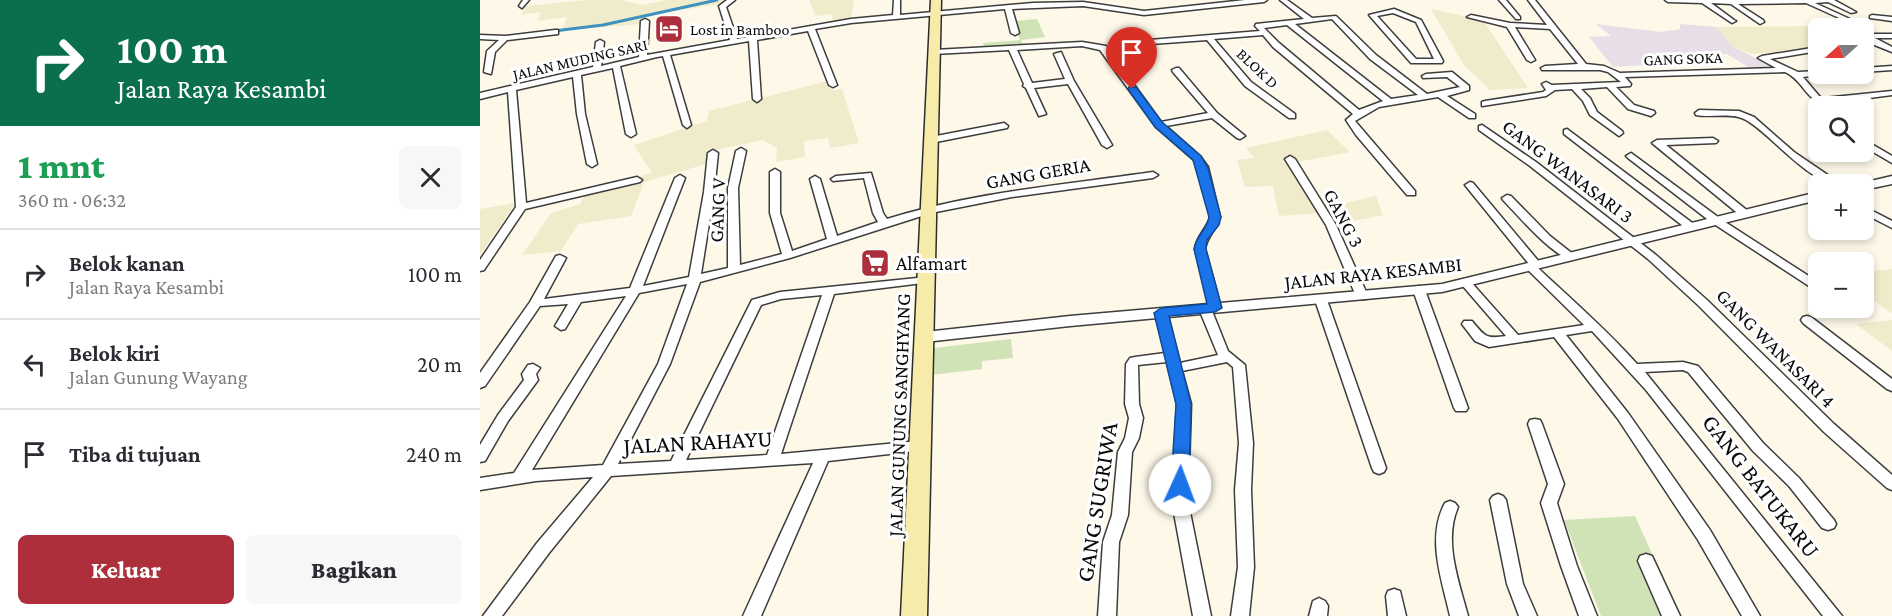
<!DOCTYPE html>
<html lang="id">
<meta charset="utf-8">
<style>
body{margin:0;font-family:"Crimson Pro",serif;background:#f7f7f7;color:#2b2b33;height:100vh;display:flex;flex-direction:column;font-size:22px;white-space:nowrap}
*{box-sizing:border-box;margin:0}
p{font-size:20px;color:#7c7c81}
.icon{flex:none;width:33px;height:33px;fill:none;stroke:currentColor;stroke-width:2;stroke-linecap:round;stroke-linejoin:round}
.map{position:relative;flex:1;overflow:hidden}
.sheet{display:flex;flex-direction:column;background:#fff;width:480px}
.sheet>*{flex:none}
.top-card{background:#0b6e4f;color:#fff;overflow:hidden}
.needle{width:39px;rotate:249deg}
.buttons{position:absolute;left:1328px;top:18px;display:grid;gap:12px}
.buttons a{display:grid;place-items:center;width:66px;height:66px;border-radius:9px;background:#fff;box-shadow:0 3px 9px #0003;font-size:30px}
.pin{position:absolute;display:grid;place-items:center;width:51px;height:51px;color:#fff;margin:-62px -26px;border-radius:50% 50% 50% 0;rotate:-45deg;box-shadow:0 0 6px #0007}
.pin .icon{rotate:45deg}
.me{position:absolute;width:66px;margin:-33px;rotate:2deg;stroke-linejoin:round;filter:drop-shadow(0 0 4px #0008)}
.turn{display:flex;align-items:center;gap:21px;height:126px;padding:0 18px;font-size:27px}
.turn .icon{width:78px;height:78px;stroke-width:2.5}
.turn b{display:block;font-size:42px;line-height:51px}
.round{display:grid;place-items:center;flex:none;width:63px;height:63px;border-radius:9px;background:#f7f7f7}
.summary{display:flex;align-items:center;justify-content:space-between;height:102px;padding:0 18px}
h1{font-size:36px;font-weight:800;line-height:45px;color:#1e9e55}
.primary-button{display:flex;gap:12px;margin-top:auto;padding:12px 18px}
.primary-button a{flex:1;height:69px;border-radius:9px;background:#ac2f3b;color:#fff;font-size:24px;font-weight:800;line-height:69px;text-align:center}
.primary-button a+a{background:#f7f7f7;color:#2b2b33}
ul{padding:0;list-style:none}
li{display:flex;align-items:center;gap:18px;height:90px;padding:0 18px;border-top:2px solid #e1e1e2}
li div{flex:1}
li b{display:block;font-size:22px}
li em{font-style:normal}
main{display:flex;flex:1;min-height:0}
.map>svg:first-child{display:block}
</style>
<main>
<section class="sheet">
<div class="top-card">
<div class="turn"><svg class="icon" aria-label="right" viewBox="0 0 24 24"><path d="M7 20v-9h11M14 6l5 5-5 5"/></svg><div><b>100 m</b>Jalan Raya Kesambi</div></div>
</div>
<div class="summary"><div><h1>1 mnt</h1><p>360 m · 06:32</p></div><a class="round"><svg class="icon" aria-label="close" viewBox="0 0 24 24"><path d="M6 6l12 12M18 6L6 18"/></svg></a></div>
<ul>
<li><svg class="icon" aria-label="right" viewBox="0 0 24 24"><path d="M7 20v-9h11M14 6l5 5-5 5"/></svg><div><b>Belok kanan</b><p>Jalan Raya Kesambi</p></div><em>100 m</em></li>
<li><svg class="icon" aria-label="left" viewBox="0 0 24 24"><path d="M17 20v-9H6M10 6l-5 5 5 5"/></svg><div><b>Belok kiri</b><p>Jalan Gunung Wayang</p></div><em>20 m</em></li>
<li><svg class="icon" aria-label="arrive" viewBox="0 0 24 24"><path d="M6 21V4h12l-3 4 3 4H6"/></svg><div><b>Tiba di tujuan</b></div><em>240 m</em></li>
</ul>
<div class="primary-button"><a>Keluar</a><a>Bagikan</a></div>
</section>
<div class="map">
<svg width="1412" height="616" viewBox="0 0 1412 616">
<rect width="100%" height="100%" fill="#fdf8e8"/>
<!-- industrial -->
<polygon fill="#e7dee8" points="1116,24 1181,32 1200,29 1200,24 1236,27 1254,47 1303,72 1279,74 1247,54 1218,56 1225,62 1133,67 1109,37 1131,36"/>
<!-- farmland -->
<g fill="#f0ebcb">
<polygon points="107,0 140,0 162,5 187,0 247,0 246,3 163,16 161,24 82,30 87,17 58,21 61,12 41,15 46,6"/>
<polygon points="329,0 374,0 370,24 353,26 352,14 336,16"/>
<polygon points="951,9 1003,20 1048,88 1010,90 984,65"/>
<polygon points="1349,26 1355,28 1338,28 1338,57 1323,50 1272,54 1254,47 1236,27"/>
<polygon points="348,81 352,90 362,89 379,143 350,148 348,138 324,141 325,157 296,162 297,148 283,140 230,151 226,164 164,182 151,216 98,224 81,251 42,255 71,213 100,204 108,189 172,173 154,145 227,121 229,111"/>
<polygon points="847,130 870,152 818,162 837,198 848,197 856,205 896,196 903,215 849,226 840,213 799,216 793,186 765,187 757,160 774,158 766,148"/>
<polygon points="36,203 0,255 0,209"/>
<polygon points="1412,269 1412,313 1383,293 1383,272"/>
<polygon points="1412,320 1412,351 1376,324"/>
</g>
<!-- green -->
<g fill="#cfe3b6">
<polygon points="557,19 565,37 541,40 545,49 506,51 503,43 540,40 533,21"/>
<polygon points="531,339 533,358 502,361 502,369 443,376 445,349"/>
<polygon points="1155,516 1200,616 1121,616 1084,520"/>
</g>
<g fill="none" stroke-linecap="round" stroke-linejoin="round">
<!-- stream -->
<polyline stroke="#3f92c0" stroke-width="3" points="74,31 123,25 237,0"/>
<!-- minor casing -->
<g stroke="#3d3d3d" stroke-width="3">
<g id="minor">
<polygon points="43,0 49,0 42,8 39,6"/>
<polygon points="247,0 255,0 246,7 257,39 371,19 413,15 414,0 420,0 420,15 553,3 603,2 664,11 765,0 787,0 784,2 664,15 603,6 532,9 539,33 535,35 531,33 525,9 371,23 335,29 357,85 353,87 349,85 328,31 277,40 281,99 277,102 273,99 269,41 190,55 211,125 207,128 203,125 183,56 177,57 140,66 156,134 151,137 146,134 133,68 101,75 105,114 117,164 112,167 107,164 97,114 93,77 36,90 46,203 157,177 162,180 160,182 45,209 4,270 0,271 0,260 36,207 28,92 0,99 0,93 113,67 116,42 120,40 124,42 121,66 159,57 161,21 165,19 169,21 167,55 250,40 239,6"/>
<path d="M800,0H807L832,18L856,16L896,55L947,94L980,87L967,77L943,78L942,76L946,74L972,72L989,86V90L967,96L995,114V118H989L958,97L899,107L875,121L935,191V195H927L876,135L866,120L873,114L793,47L783,35L734,39L771,82L815,114V118H809L765,86L727,40L657,45L653,43L657,41L780,31L775,26L776,24L824,19ZM852,19L890,59L938,95L911,99L815,24ZM807,25L903,101L879,110L799,43L784,28Z"/>
<polygon points="1019,0 1026,0 1040,17 1040,19 1036,19"/>
<path d="M1048,0H1055L1106,64L1124,66L1140,73L1296,68L1278,58L1282,56L1338,47V51L1290,59L1318,72L1338,71V74L1341,75L1323,77L1340,97L1344,98L1412,91V95L1344,104C1324,98 1324,81 1305,72L1145,77L1151,84L1150,86L1136,87L1154,105L1174,111L1175,113L1171,116L1148,109L1127,87L1101,89L1110,98L1117,112L1142,131L1143,133L1139,136L1110,115L1103,101L1092,89L1075,90L1066,96L1002,106V102L1005,101L1063,92L1066,90L1062,84L1066,82L1072,85L1141,82L1128,72L1120,70H1062L1061,68L1065,66L1098,64L1070,29L1035,27L1055,60L1051,62L1047,60L1027,27L987,17L991,15L1030,23L1067,25Z"/>
<polygon points="1185,0 1354,0 1376,12 1371,13 1348,2 1335,3 1372,20 1383,28 1375,28 1368,22 1326,3 1258,4 1283,20 1284,22 1280,24 1251,4 1231,3 1254,20 1256,21 1252,23 1222,3 1188,2"/>
<path d="M914,9L941,20L963,61L962,63H931L889,15ZM913,13L936,22L954,59H936L897,16Z"/>
<polygon points="1392,15 1412,17 1412,21 1390,18 1390,16"/>
<polygon points="75,30 78,30 78,34 27,40 15,52 11,74 4,72 7,51 19,40 0,39 0,35 25,36"/>
<polygon points="1383,30 1390,34 1412,34 1412,38 1395,38 1412,47 1412,52 1392,44 1383,36"/>
<path d="M602,42L626,46L681,122L728,113L693,72L692,70L696,68H699L737,113L765,136L760,139L757,138L732,118L686,126L720,156L728,167L740,217C737,229 727,236 725,249L741,308L739,311H732L748,351L765,365L773,443L771,490L774,567L769,616H751L758,567L755,490L759,443L753,367L747,362L702,371L711,404L708,502L731,616H713L692,502L697,404L687,362L658,365L659,404L663,418L659,438L652,452L648,515L639,542L636,616H618L623,542L632,515L638,452L645,438L649,418L645,404L646,364L650,358L655,357L685,353L675,313L681,309L687,313L700,363L738,355L719,309L721,306H729L715,249C716,236 727,229 730,217L718,167L714,160L676,127L620,50L602,46L537,50L552,83L585,79L574,54L581,52L594,81L632,145L627,148L622,145L588,84L554,88L566,114L559,116L546,88L543,86L544,84L529,50L454,54L450,52L454,50Z"/>
<polygon points="1412,66 1412,70 1383,72 1383,68"/>
<path d="M1219,110L1259,111L1274,117L1314,152L1361,184C1332,187 1291,134 1266,120C1252,112 1232,118 1216,115L1215,113Z"/>
<polygon points="524,123 528,126 527,128 451,143 446,140 451,137"/>
<polygon points="1002,125 1056,162 1176,255 1227,300 1354,424 1412,475 1412,490 1407,488 1344,432 1219,306 1168,259 1050,166 999,130 999,126"/>
<polygon points="1087,129 1215,225 1216,227 1215,229 1207,229 1084,134 1084,130"/>
<polygon points="1233,138 1238,141 1236,143 1186,145 1269,212 1270,214 1269,216 1261,216 1172,143 1177,140"/>
<polygon points="1383,139 1412,156 1412,163 1383,146"/>
<path d="M261,148L266,151L258,188L260,265L302,254L290,213V172L295,169L300,172V213L312,251L347,239L330,179L335,176L340,179L357,236L398,222L393,213L384,178L353,181L351,179L356,176L391,173L403,213L407,219C493,192 584,185 673,172L678,175L673,178L532,197L451,213L310,258L220,282L190,364L138,464L191,461L272,300L300,292L447,277L453,280L451,282L354,294L301,454L439,441L444,442L446,446L444,450L348,461L281,616H263L333,463L131,476L69,553L22,616H3L57,543L113,477L56,481L0,490V478L34,473L146,296L101,302L85,329L81,330L75,326L88,304L60,306L5,386L0,388V373L50,302L76,256L80,255L86,258L64,299L150,288L195,178L200,175L205,178L163,286L209,277L224,192L228,153L233,150L238,153L234,192L221,274L248,268V188L256,151ZM207,284L178,364L123,465L52,470L159,293ZM342,295L287,455L206,460L281,305L301,299Z"/>
<polygon points="1151,153 1242,220 1338,282 1338,289 1332,288 1231,222 1148,158 1146,156"/>
<polygon points="810,156 815,159 856,225 888,296 886,299 878,299 876,296 846,225 805,159"/>
<path d="M990,182L993,183L1060,263L1062,265L1058,268C1092,300 1126,329 1157,364L1203,362L1218,366L1283,443L1319,478L1354,520L1356,524L1354,528L1348,530L1342,528L1309,486L1273,451L1208,372L1203,370L1165,372L1362,616H1343L1166,390L1112,331L1086,335L1148,413L1230,530L1280,616H1262L1218,540L1138,419L1074,337L1009,347L995,341L982,324L984,321H992C1005,337 1006,339 1026,336L982,285L980,283L982,281H990L1038,335L1104,325L1047,269L1045,267L1049,264L985,185Z"/>
<path d="M1027,195L1031,196L1070,236L1094,255L1096,257L1094,259C1077,262 1036,213 1023,200L1022,198Z"/>
<polygon points="1383,206 1412,221 1412,228 1383,213"/>
<polygon points="939,286 945,290 988,408 986,411 976,411 974,408 933,290"/>
<polygon points="841,296 847,300 906,468 904,472 899,474 894,472 892,468 835,300"/>
<polygon points="1327,316 1331,317 1412,379 1412,391 1407,389 1323,323 1321,320 1323,317"/>
<polygon points="53,364 60,368 56,374 58,380 28,421 5,461 0,462 0,445 18,415 44,380 42,374 48,365"/>
<polygon points="1055,419 1060,420 1062,424 1081,476 1084,484 1077,503 1097,566 1117,616 1099,616 1081,566 1061,503 1068,484 1048,424 1050,420"/>
<polygon points="1018,494 1023,496 1026,500 1043,584 1057,616 1039,616 1027,584 1010,500 1013,496"/>
<path d="M970,501L975,503L978,507C963,541 979,582 988,616H970C962,580 946,538 965,503Z"/>
<polygon points="1166,554 1172,556 1200,616 1182,616 1158,561 1160,556"/>
<polygon points="914,589 920,591 926,616 908,616 906,596 908,591"/>
<polygon points="839,598 845,601 848,606 847,616 829,616 833,601"/>
</g>
</g>
<!-- tertiary casing -->
<g stroke="#3d3d3d" stroke-width="3">
<g id="tertiary">
<polygon points="1412,176 1412,184 1383,190 1383,184 1378,184"/>
<polygon points="1338,192 1338,200 962,292 590,326 445,342 437,337 445,332 590,316 962,284"/>
</g>
</g>
<!-- secondary casing -->
<g stroke="#2c2c2c" stroke-width="3">
<polygon id="secondary" points="451,0 461,0 447,616 421,616"/>
</g>
<!-- minor -->
<use href="#minor" fill="#fff" fill-rule="evenodd"/>
<!-- tertiary -->
<use href="#tertiary" fill="#fff" fill-rule="evenodd"/>
<!-- secondary -->
<use href="#secondary" fill="#f7eba9" fill-rule="evenodd"/>
</g>
<!-- route -->
<path fill="#1a73e8" stroke="#114b97" stroke-width="1.5" d="M649,87H656L682,122L721,156L728,168L741,217L739,225L727,240L726,249L742,308L735,312L689,316L711,404L709,485L706,490H694L691,485L696,404L674,313L681,308L727,304L714,249C716,236 727,230 729,217L713,160L675,127L648,89Z"/>
<!-- icons -->
<defs>
<g id="hotel-square" transform="scale(1.5)"><rect x="-9" y="-9" width="18" height="18" rx="4" fill="#ac2f3b" stroke="#fff"/><path d="M-6-4.5h1.5V1H6V5H4.5V3h-9V5H-6ZM-4 0a1.8 1.8 0 1 1 3.6 0ZM.5 0V-2.5h3Q6-2.5 6 0Z" fill="#fff"/></g>
<g id="supermarket-square" transform="scale(1.5)"><rect x="-9" y="-9" width="18" height="18" rx="4" fill="#ac2f3b" stroke="#fff"/><path d="M-6-5.5h2.5l.6 2H6L4.5 2H-2.5L-4.4-4H-6ZM-1.5 3.2a1.3 1.3 0 1 0 .1 0ZM3 3.2a1.3 1.3 0 1 0 .1 0Z" fill="#fff"/></g>
</defs>
<g fill-rule="evenodd">
<use href="#hotel-square" x="189" y="29"/>
<use href="#supermarket-square" x="395" y="263"/>
</g>
<g text-anchor="middle" stroke-width="6" stroke-linejoin="round" paint-order="stroke">
<!-- far-poi labels -->
<g font-size="16" fill="#0a0a0a" stroke="#fff" text-anchor="start">
<text x="210" y="35">Lost in Bamboo</text>
</g>
<!-- far-street labels -->
<g font-size="16" fill="#0a0a0a" stroke="#fff">
<text transform="translate(1203 58) rotate(-2)" y="6">GANG SOKA</text>
<text transform="translate(100 59) rotate(-13)" y="6">JALAN MUDING SARI</text>
<text transform="translate(778 68) rotate(43)" y="6">BLOK D</text>
</g>
<!-- street labels -->
<g font-size="20" fill="#0a0a0a" stroke="#fff">
<text transform="translate(1088 171) rotate(37)" y="7">GANG WANASARI 3</text>
<text transform="translate(558 173) rotate(-10)" y="7">GANG GERIA</text>
<text transform="translate(237 210) rotate(-88)" y="7">GANG V</text>
<text transform="translate(864 218) rotate(62)" y="7">GANG 3</text>
<text transform="translate(893 273) rotate(-6)" y="7">JALAN RAYA KESAMBI</text>
<text transform="translate(1296 348) rotate(45)" y="7">GANG WANASARI 4</text>
<text transform="translate(419 415) rotate(-88)" y="7">JALAN GUNUNG SANGHYANG</text>
</g>
<!-- poi labels -->
<g font-size="20" fill="#0a0a0a" stroke="#fff" text-anchor="start">
<text x="416" y="270">Alfamart</text>
</g>
<!-- near-street labels -->
<g font-size="24" fill="#0a0a0a" stroke="#fff">
<text transform="translate(218 442) rotate(-3)" y="8">JALAN RAHAYU</text>
<text transform="translate(1281 486) rotate(52)" y="8">GANG BATUKARU</text>
<text transform="translate(617 502) rotate(-81)" y="8">GANG SUGRIWA</text>
</g>
</g>
</svg>
<div class="buttons">
<a><svg class="needle" viewBox="-14 -14 28 28"><path d="M0-13l5 13h-10z" fill="#e53935"/><path d="M0 13l5-13h-10z" fill="#7c7c81"/></svg></a>
<a><svg class="icon" aria-label="search" viewBox="0 0 24 24"><circle cx="10" cy="10" r="6"/><path d="M15 15l6 6"/></svg></a>
<a>+</a>
<a>−</a>
</div>
<div class="pin" style="left:652px;top:89px;background:#d93025"><svg class="icon" aria-label="arrive" viewBox="0 0 24 24"><path d="M6 21V4h12l-3 4 3 4H6"/></svg></div>
<svg class="me" style="left:700px;top:485px" viewBox="-20 -20 40 40"><circle r="19" fill="#fff"/><path d="M0-13L10 11 0 6-10 11z" fill="#1a73e8"/></svg>
</div>
</main>
